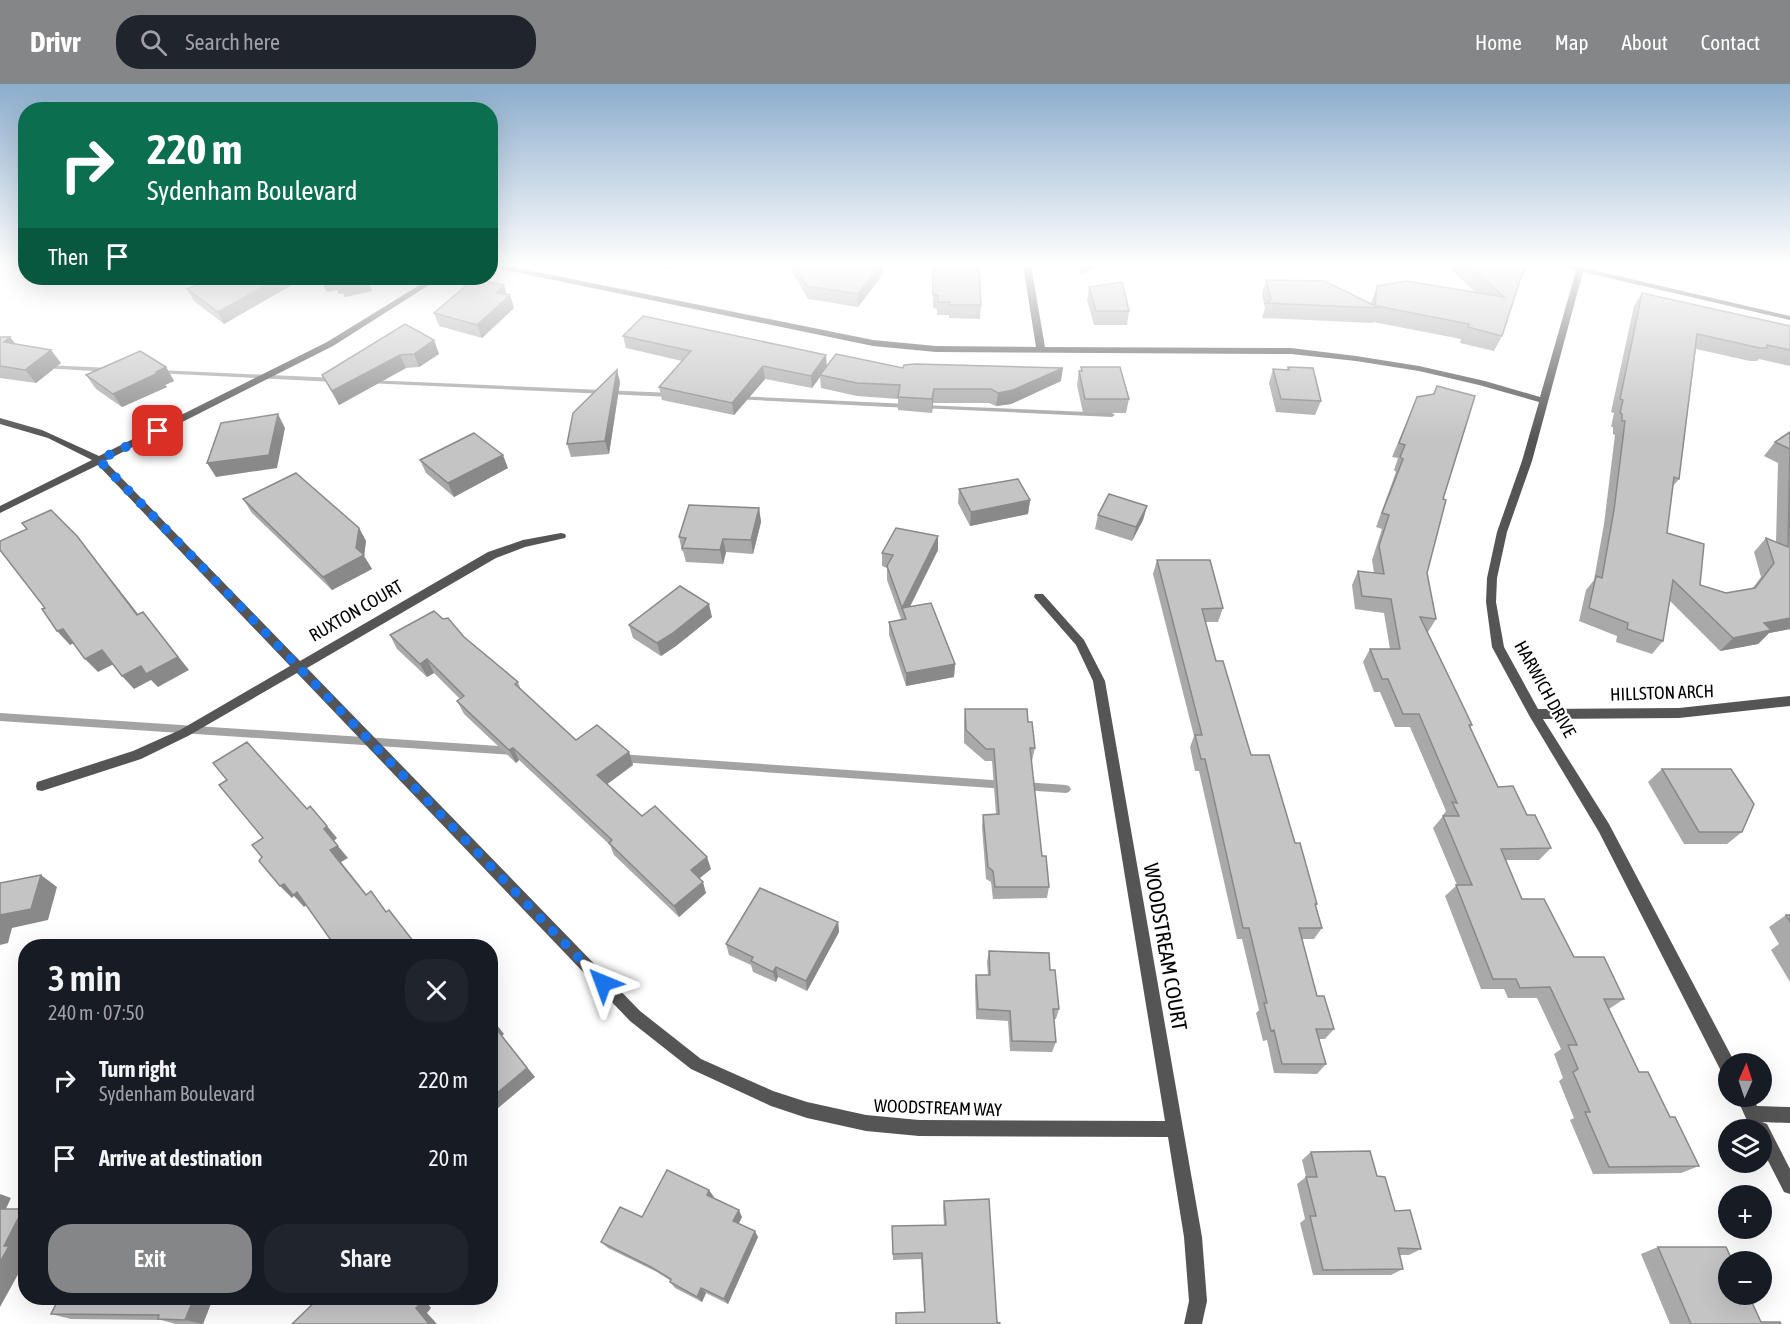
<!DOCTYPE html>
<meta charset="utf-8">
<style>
body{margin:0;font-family:"Asap Condensed",sans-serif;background:#20242c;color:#f1f3f6;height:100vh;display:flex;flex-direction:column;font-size:22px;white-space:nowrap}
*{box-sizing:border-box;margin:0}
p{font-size:20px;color:#9ea1a6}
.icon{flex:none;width:33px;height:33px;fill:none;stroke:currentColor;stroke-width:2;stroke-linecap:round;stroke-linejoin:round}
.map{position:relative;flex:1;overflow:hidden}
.details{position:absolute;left:18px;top:855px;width:480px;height:366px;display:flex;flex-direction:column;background:#171b24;border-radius:24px;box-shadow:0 6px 24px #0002}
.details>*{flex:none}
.top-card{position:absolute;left:18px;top:18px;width:480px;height:183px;border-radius:24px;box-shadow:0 6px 24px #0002;background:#0b6e4f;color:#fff;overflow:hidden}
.needle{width:39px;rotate:3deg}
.controls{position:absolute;left:1718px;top:969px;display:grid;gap:12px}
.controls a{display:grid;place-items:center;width:54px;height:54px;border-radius:50%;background:#171b24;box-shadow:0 6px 24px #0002;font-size:30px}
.pin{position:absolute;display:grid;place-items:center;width:51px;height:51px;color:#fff;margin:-26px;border-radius:12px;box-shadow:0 3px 9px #0006}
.me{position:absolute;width:66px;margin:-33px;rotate:316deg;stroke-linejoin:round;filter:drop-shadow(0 0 4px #0008)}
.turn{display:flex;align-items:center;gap:21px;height:126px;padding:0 30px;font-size:27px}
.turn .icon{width:78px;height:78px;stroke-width:2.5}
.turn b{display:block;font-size:42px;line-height:51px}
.then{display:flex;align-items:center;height:57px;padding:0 30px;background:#0003;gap:12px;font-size:22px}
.round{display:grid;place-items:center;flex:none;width:63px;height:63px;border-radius:24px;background:#20242c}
.summary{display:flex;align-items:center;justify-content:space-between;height:102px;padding:0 30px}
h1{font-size:36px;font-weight:600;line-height:45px}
.primary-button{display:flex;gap:12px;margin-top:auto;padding:12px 30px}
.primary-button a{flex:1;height:69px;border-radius:24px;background:#858687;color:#fff;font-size:24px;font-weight:600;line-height:69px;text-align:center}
.primary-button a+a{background:#20242c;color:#f1f3f6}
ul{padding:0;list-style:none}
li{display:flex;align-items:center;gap:18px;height:78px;padding:0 30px}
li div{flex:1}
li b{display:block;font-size:22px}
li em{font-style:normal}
header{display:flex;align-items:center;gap:36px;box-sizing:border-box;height:84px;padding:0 30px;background:#858687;color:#fff}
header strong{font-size:28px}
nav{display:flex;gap:33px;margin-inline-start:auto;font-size:21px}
.search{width:420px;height:54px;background:#20242c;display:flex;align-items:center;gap:15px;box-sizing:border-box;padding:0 21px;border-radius:24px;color:#9ea1a6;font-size:22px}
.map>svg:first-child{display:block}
</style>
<header>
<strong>Drivr</strong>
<div class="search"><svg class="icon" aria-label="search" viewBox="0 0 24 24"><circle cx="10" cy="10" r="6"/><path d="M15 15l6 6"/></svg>Search here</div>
<nav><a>Home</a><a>Map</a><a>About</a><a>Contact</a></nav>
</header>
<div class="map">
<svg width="1790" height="1240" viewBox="0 0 1790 1240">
<rect width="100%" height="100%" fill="#fff"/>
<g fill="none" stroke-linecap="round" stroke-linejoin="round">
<!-- stream -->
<g fill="#a3a3a3" fill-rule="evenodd">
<polygon points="44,281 111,284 114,286 111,288 42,284 42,282"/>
<polygon points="158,286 336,294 339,296 336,298 156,289 155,288"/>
<polygon points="368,296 672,309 675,311 672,313 366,299 365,298"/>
<polygon points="737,312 909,320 912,322 909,324 735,315 735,313"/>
<polygon points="922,321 1112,329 1115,331 1112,333 920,324 920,322"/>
<polygon points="0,629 512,663 515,664 517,667 515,670 512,671 0,637"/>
<polygon points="619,670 1006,697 1009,698 1011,701 1009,704 1006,705 619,678 616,677 614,674 616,671"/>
<polygon points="1023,698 1066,701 1069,702 1071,705 1069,708 1066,709 1023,706 1020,705 1018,702 1020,699"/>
</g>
<!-- street -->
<g fill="#555" fill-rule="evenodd">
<polygon points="490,181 503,181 873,256 936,262 1036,263 1023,181 1031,181 1045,263 1291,264 1356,272 1419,282 1485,297 1540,313 1576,187 1557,181 1585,181 1584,184 1790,232 1790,236 1583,188 1532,377 1507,448 1497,494 1496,518 1504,563 1538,625 1679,624 1790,612 1790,622 1679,634 1543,635 1609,740 1734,977 1734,980 1728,980 1728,991 1722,989 1599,748 1530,633 1492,563 1486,518 1487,494 1497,448 1522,377 1539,318 1479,301 1419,287 1356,277 1291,270 936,268 873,262 491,183"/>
<polygon points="431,194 440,194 333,262 105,377 300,577 488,468 523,456 561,449 565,450 566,452 565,454 525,463 496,474 307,584 640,927 701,975 773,1007 807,1018 866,1031 919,1036 1165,1037 1093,597 1076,561 1034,513 1035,510 1043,510 1084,556 1105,597 1202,1153 1207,1217 1202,1240 1184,1240 1189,1217 1184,1153 1168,1053 919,1052 866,1047 807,1034 771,1022 691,985 630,937 297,589 188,652 141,675 42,707 37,706 36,702 37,698 133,667 180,646 290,582 98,381 0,429 0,422 92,376 48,354 0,340 0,334 42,346 99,372 327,258"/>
<polygon points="1736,1012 1753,1012 1757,1022 1790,1023 1790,1039 1762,1038 1767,1040 1790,1085 1790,1110 1784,1108 1761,1063 1761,1046 1753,1046 1754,1043 1749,1041"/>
</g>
</g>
<!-- wall -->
<g fill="#a9a9a9">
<polygon points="14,181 26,181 26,185"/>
<polygon points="645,181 674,181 668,186"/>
<polygon points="788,181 883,181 883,190 858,223 808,215"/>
<polygon points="933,181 981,221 980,235 949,234 949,231 937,231 937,225 933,224"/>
<polygon points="1078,181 1103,181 1081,190"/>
<polygon points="1449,181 1528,181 1519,199 1502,252 1494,267 1460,259 1461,255 1373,238 1373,239 1262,234 1265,224 1262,210 1266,196 1371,219 1377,202 1475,208 1448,183"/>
<polygon points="216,194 367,194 372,207 345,213 343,209 339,210 337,206 327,208 323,200 302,195 224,240 194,217 187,205"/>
<polygon points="1089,203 1129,227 1127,241 1094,241 1087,216"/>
<polygon points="1642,209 1790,242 1790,282 1759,275 1757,277 1750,277 1696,265 1679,395 1673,402 1667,449 1700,501 1726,509 1752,505 1761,493 1754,468 1766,454 1776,458 1778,379 1764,372 1775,358 1790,348 1790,545 1769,549 1758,560 1720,567 1670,517 1663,557 1652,570 1616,558 1617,552 1579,537 1586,506 1594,496 1604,440 1615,351 1613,350 1613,343 1611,343 1614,329 1611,328 1634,222"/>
<polygon points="507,211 510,211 514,224 482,254 439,242 434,229"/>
<polygon points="623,252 827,282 903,284 1061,297 1011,320 996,322 989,319 933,319 932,329 898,326 898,315 857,312 821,304 820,293 812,304 765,295 734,331 662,316 659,303 682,277 626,264"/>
<polygon points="0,253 10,253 15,260 61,279 36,299 0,294"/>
<polygon points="434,256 439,270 419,283 406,284 339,321 322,291"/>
<polygon points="166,283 174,297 165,301 167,303 122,323 96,305 86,291"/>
<polygon points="1081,283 1129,315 1126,329 1083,329 1077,301 1079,287 1081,287"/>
<polygon points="1288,283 1321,317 1315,331 1276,328 1269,299 1273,285 1287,286"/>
<polygon points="620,298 609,370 571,373 567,360"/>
<polygon points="1437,302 1443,415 1427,489 1436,535 1428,548 1472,641 1470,644 1498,703 1527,731 1551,764 1539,776 1506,776 1522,815 1574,873 1624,915 1609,925 1639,988 1670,1033 1699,1082 1681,1089 1593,1090 1570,1036 1574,1034 1559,997 1563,994 1554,970 1561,965 1537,914 1508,914 1504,905 1481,905 1445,812 1457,801 1433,744 1443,732 1443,731 1446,727 1410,643 1395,643 1380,608 1374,608 1363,578 1370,565 1390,565 1384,529 1355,525 1352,501 1358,487 1374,489 1372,476 1382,445 1376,443 1396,388 1394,386 1398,374 1392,373 1417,313 1433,310"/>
<polygon points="420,376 508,384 454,413 426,389"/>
<polygon points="959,405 1030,416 1028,430 970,442 958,419"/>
<polygon points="243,415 359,444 366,457 364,472 372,485 332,506 252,429"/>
<polygon points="1147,422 1143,436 1132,457 1095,445 1098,431"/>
<polygon points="759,424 761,438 753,470 726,468 723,480 686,478 683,467 682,467 679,453"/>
<polygon points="938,452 938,466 910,523 955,580 954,593 906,602 889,551 889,538 901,535 887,496 887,484 882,482 882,469"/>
<polygon points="1157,476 1223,524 1218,538 1205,538 1216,577 1251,671 1295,759 1317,820 1316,822 1322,844 1314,855 1302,855 1317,912 1334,945 1325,955 1319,955 1326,980 1317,990 1274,989 1267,956 1263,957 1256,929 1259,926 1242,855 1237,855 1199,687 1195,687 1190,663 1194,652 1153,490"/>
<polygon points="712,533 676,562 661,572 633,554 629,541"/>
<polygon points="390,551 464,553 518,598 521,606 576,656 629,668 633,681 607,700 642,732 711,785 699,794 706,809 679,833 614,771 610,761 519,676 516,679 464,630 457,617 460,615 434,589 427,593 397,565"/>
<polygon points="965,625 1028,638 1035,664 1032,677 1031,677 1042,772 1049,803 1047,814 993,815 991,798 986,795 982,743 983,731 996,730 992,677 985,677 964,659 964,638"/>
<polygon points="1662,685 1742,748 1727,760 1684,760 1648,698"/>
<polygon points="1786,831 1790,831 1790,898 1771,866 1779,860 1769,843"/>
<polygon points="838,838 839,848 807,907 778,893 776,898 753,888 751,881 729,871 726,860"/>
<polygon points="989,867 1050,886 1059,925 1056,935 1054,935 1056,958 1052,968 1010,967 1008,937 976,935 975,901 976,891 988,891 987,878"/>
<polygon points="1311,1068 1377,1092 1395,1127 1421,1165 1409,1171 1399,1171 1403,1185 1391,1191 1313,1191 1300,1139 1305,1135 1297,1100 1306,1093 1302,1076"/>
<polygon points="714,1113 713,1114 742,1133 739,1139 758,1153 728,1220 706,1209 702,1218 675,1204 670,1198 671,1197 657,1188 608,1164 601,1158 642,1133"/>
<polygon points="944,1117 997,1238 924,1228 921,1175 893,1176 892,1142 944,1141 943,1124"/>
<polygon points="1658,1163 1761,1238 1781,1240 1670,1240 1641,1170"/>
<polygon points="59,1214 213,1214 203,1240 176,1240 161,1236 71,1235 51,1230"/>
</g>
<!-- shaded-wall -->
<g fill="#898989">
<polygon points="667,181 674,181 668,186"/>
<polygon points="880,181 883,181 883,190 858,223 858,210"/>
<polygon points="1082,181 1103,181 1081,190"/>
<polygon points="279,194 302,194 302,195 224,240 218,228"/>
<polygon points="332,194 367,194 372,207 345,213 343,209 339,210 337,206 327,208 321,197"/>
<polygon points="504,201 508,213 510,211 514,224 482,254 477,241 496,209"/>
<polygon points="10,253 20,266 4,258"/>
<polygon points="434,256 439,270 419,283 414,270"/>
<polygon points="51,266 61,279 36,299 25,286"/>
<polygon points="400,271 406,284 339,321 332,307"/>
<polygon points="826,271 827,283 820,291 820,293 812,304 811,292"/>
<polygon points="763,282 765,295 734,331 732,319"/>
<polygon points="166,283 174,297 165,301 167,303 122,323 113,310"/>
<polygon points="1063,284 1061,297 1011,320 996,322 998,309"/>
<polygon points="617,286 620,298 609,370 605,357"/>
<polygon points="934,305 933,319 932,329 932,315"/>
<polygon points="278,330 285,344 277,384 216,393 207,379"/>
<polygon points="503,371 508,384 454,413 448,399"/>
<polygon points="1030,416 1028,430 970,442 971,428"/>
<polygon points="1147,422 1143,436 1132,457 1136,443"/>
<polygon points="759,424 761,438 753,470 751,456"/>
<polygon points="359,444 366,457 364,472 372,485 332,506 323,493 356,464"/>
<polygon points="77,452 88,466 149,544 137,531"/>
<polygon points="938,452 938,466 905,532 902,524"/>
<polygon points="723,455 726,468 723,480 720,466"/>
<polygon points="709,520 712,533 676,562 661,572 657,559"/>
<polygon points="143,528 189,586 158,603 151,596 134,605 122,592"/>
<polygon points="1790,534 1790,545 1769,549 1758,560 1720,567 1733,554 1764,539"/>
<polygon points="63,545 76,558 70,561 57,547"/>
<polygon points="102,566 114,580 98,588 85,575"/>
<polygon points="427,575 434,589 427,593 420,580"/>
<polygon points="955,580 954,593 906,602 906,589"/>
<polygon points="513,664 519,676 516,679 509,666"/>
<polygon points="629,668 633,681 602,704 597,691"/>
<polygon points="327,742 337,754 334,757 324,745"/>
<polygon points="338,762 348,774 341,778 376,822 330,766"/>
<polygon points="707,773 711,785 695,798 691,786"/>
<polygon points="41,791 57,803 48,836 12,844 8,859 0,861 0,831"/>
<polygon points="703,798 706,809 679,833 674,822"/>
<polygon points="284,800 297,808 308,820 304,823 294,812 292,814 280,802"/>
<polygon points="838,838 839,848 807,907 806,897"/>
<polygon points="776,883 778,893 776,898 773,888"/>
<polygon points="490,932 504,950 502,952 535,993 490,1031 494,942"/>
<polygon points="709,1106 714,1113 711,1118 707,1111"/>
<polygon points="0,1110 11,1114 3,1131 0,1130"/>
<polygon points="23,1125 26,1126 26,1176 0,1223 0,1178 4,1162"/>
<polygon points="739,1126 742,1133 737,1143 733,1137"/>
<polygon points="755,1147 758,1153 728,1220 724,1215"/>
<polygon points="701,1204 706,1209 702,1218 697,1213"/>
<polygon points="194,1214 213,1214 203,1240 185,1236"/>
<polygon points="416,1214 429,1214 428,1220 431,1224 427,1229 437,1240 429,1240 416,1224"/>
</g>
<!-- building -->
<g fill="#c4c4c4" stroke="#898989" stroke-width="1.5">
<polygon points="795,181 880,181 858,210 807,202"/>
<polygon points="933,181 979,181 981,221 950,221 950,218 938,218 938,211 933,211"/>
<polygon points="1469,181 1528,181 1525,188 1523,187 1502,252 1468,243 1469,240 1377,222 1379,224 1266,219 1271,216 1266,196 1325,197 1375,222 1377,202 1406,197 1504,213"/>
<polygon points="216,194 279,194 218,228 187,205"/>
<polygon points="320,194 367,194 367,195 340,202 338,197 334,198 332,194 321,197"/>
<polygon points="474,195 504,201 496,209 510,211 477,241 434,229"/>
<polygon points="1122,198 1129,227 1096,227 1089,203"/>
<polygon points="1642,209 1790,242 1790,266 1767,261 1767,264 1760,264 1697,250 1679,395 1674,393 1667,449 1704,460 1700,501 1726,509 1755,504 1774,479 1766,454 1788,463 1790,365 1775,358 1790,348 1790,534 1764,539 1771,546 1733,554 1673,496 1663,557 1627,545 1628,539 1589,524 1596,492 1602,494 1614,426 1625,337 1622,337 1622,330 1620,329 1623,316 1620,315"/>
<polygon points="643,232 826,271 811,292 763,282 732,319 659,303 691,267 623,252"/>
<polygon points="405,240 434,256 414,270 400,271 332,307 322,291"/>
<polygon points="0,253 10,253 4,258 51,266 25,286 0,282"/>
<polygon points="140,267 166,283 156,288 158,289 113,310 86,291"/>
<polygon points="836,270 903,284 904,281 916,280 1063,284 1013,306 998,309 991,305 934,305 932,315 898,313 900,301 857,299 820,291"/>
<polygon points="1081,283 1120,283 1129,315 1085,315 1079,287 1082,287"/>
<polygon points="1288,283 1313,284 1321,317 1281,315 1273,285 1289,286"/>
<polygon points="617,286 605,357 567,360 573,329"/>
<polygon points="1437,302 1475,312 1443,415 1446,416 1427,489 1436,535 1420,533 1464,624 1472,641 1469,641 1498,703 1513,702 1527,731 1535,731 1551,764 1501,765 1522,815 1544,815 1574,873 1604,873 1624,915 1604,915 1639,988 1648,988 1670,1033 1675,1033 1699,1082 1609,1083 1585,1028 1590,1028 1573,988 1578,985 1568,961 1577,961 1550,903 1520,904 1516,895 1493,895 1456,801 1472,801 1443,732 1459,732 1452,718 1457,719 1419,630 1403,630 1388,595 1382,595 1370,565 1400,565 1391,515 1362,512 1358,487 1384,490 1379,462 1389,431 1382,429 1403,375 1400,373 1405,361 1399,359 1417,313 1434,310"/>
<polygon points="278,330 269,371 207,379 221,339"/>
<polygon points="474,349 503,371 448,399 420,376"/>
<polygon points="296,389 359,444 356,464 364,471 323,493 243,415"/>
<polygon points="1018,395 1030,416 971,428 959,405"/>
<polygon points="1109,410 1147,422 1136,443 1098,431"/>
<polygon points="689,421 759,424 751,456 723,455 720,466 682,464 686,454 679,453"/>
<polygon points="51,426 77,452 137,531 143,528 178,573 146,590 141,582 122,592 102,566 85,575 63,545 57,547 42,525 45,524 0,466 0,457 27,445 22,439"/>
<polygon points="896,444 938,452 902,524 931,519 955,580 906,589 889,538 906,535 887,482 893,471 882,469"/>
<polygon points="1157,476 1210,476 1223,524 1202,525 1216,577 1223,577 1251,671 1269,671 1295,759 1300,759 1317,820 1315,820 1322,844 1299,844 1317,912 1324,912 1334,945 1316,945 1326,980 1282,980 1274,946 1271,947 1264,919 1267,919 1249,844 1243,844 1205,675 1201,675 1195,651 1202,651"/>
<polygon points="680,502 709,520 673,549 657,559 629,541"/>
<polygon points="434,527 443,535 448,534 464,553 518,598 515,600 576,656 597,641 629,668 597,691 642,732 655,722 707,773 691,786 703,798 674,822 609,759 612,756 513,664 509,666 457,617 464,612 427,575 420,580 390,551"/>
<polygon points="965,625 1027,625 1028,638 1032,638 1035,664 1030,664 1042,772 1046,772 1049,803 995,803 993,787 988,783 983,731 999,730 994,665 986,665 966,646"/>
<polygon points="247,658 307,725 310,722 327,742 324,745 338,762 330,766 366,811 371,807 386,828 389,826 417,862 335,862 297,808 293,811 284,800 280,802 259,777 262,773 252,761 263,754 219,701 227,696 213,679"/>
<polygon points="1662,685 1731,685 1754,720 1742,748 1699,748"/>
<polygon points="41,791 31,825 0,831 0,799"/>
<polygon points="760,804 838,838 806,897 776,883 773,888 751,877 753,873 726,860"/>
<polygon points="1786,831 1790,831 1790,838"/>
<polygon points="989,867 1049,869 1050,886 1055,886 1059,925 1053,925 1056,958 1012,957 1010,927 978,925 976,891 990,891"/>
<polygon points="490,932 496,940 494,942 527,984 490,1015"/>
<polygon points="1370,1067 1377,1092 1385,1093 1395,1127 1410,1126 1421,1165 1398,1164 1403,1185 1323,1186 1310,1132 1316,1132 1306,1093 1317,1093 1311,1068"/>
<polygon points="667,1086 709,1106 707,1111 739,1126 733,1137 755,1147 724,1215 701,1204 697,1213 670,1198 671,1195 651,1183 601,1158 620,1123 642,1133"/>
<polygon points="989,1115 997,1238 1000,1239 1000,1240 896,1240 896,1229 925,1228 922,1169 893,1170 892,1142 946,1141 944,1117"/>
<polygon points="0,1125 23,1125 4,1162 9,1162 0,1178"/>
<polygon points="1658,1163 1726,1163 1733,1178 1728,1178 1728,1210 1748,1210 1761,1238 1780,1238 1781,1240 1691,1240"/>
<polygon points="59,1214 194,1214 185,1236 158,1235 159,1231 51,1230"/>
<polygon points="319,1214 416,1214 416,1215 420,1220 416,1224 429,1240 292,1240"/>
</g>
<!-- sky -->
<linearGradient id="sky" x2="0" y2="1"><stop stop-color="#8cadcc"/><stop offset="0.51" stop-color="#fff"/><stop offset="1" stop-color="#fff" stop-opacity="0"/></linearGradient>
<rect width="1790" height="355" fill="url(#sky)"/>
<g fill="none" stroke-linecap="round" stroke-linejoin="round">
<!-- route -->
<polyline stroke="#1a73e8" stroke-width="10" stroke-dasharray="0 18" points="158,347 99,376 603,899"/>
</g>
<g text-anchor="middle" stroke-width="4.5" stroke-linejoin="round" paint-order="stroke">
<!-- street labels -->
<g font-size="18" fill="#000" stroke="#fff">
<text transform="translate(356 527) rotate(-30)" y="6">RUXTON COURT</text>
<text transform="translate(1545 605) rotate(61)" y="6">HARWICH DRIVE</text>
<text transform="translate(1662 609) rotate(-2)" y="6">HILLSTON ARCH</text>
<text transform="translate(938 1024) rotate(2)" y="6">WOODSTREAM WAY</text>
</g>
<!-- near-street labels -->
<g font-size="21" fill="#000" stroke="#fff">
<text transform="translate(1165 863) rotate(80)" y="7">WOODSTREAM COURT</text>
</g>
</g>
</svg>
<div class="controls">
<a><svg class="needle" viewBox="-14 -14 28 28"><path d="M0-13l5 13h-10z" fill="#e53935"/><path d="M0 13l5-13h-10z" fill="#9ea1a6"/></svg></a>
<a><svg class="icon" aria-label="layers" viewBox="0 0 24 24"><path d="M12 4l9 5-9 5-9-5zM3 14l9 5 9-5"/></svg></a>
<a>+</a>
<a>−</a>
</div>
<div class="pin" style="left:158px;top:347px;background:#d93025"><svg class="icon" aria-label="arrive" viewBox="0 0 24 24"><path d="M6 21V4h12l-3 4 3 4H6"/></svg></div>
<svg class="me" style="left:603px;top:899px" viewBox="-20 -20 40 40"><path d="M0-17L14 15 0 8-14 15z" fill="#1a73e8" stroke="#fff" stroke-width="4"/></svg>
<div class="top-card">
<div class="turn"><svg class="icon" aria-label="right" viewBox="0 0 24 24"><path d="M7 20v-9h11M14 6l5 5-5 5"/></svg><div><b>220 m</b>Sydenham Boulevard</div></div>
<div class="then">Then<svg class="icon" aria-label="arrive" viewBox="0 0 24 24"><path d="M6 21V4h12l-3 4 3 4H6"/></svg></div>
</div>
<section class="details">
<div class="summary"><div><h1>3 min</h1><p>240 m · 07:50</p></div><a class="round"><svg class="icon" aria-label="close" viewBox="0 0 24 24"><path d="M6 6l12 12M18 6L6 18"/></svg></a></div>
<ul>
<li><svg class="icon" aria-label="right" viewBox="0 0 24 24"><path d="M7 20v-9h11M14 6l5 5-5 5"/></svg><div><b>Turn right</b><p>Sydenham Boulevard</p></div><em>220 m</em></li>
<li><svg class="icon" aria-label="arrive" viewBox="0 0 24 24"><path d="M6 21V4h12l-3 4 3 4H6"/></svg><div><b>Arrive at destination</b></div><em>20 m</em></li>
</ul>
<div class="primary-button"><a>Exit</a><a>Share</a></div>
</section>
</div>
